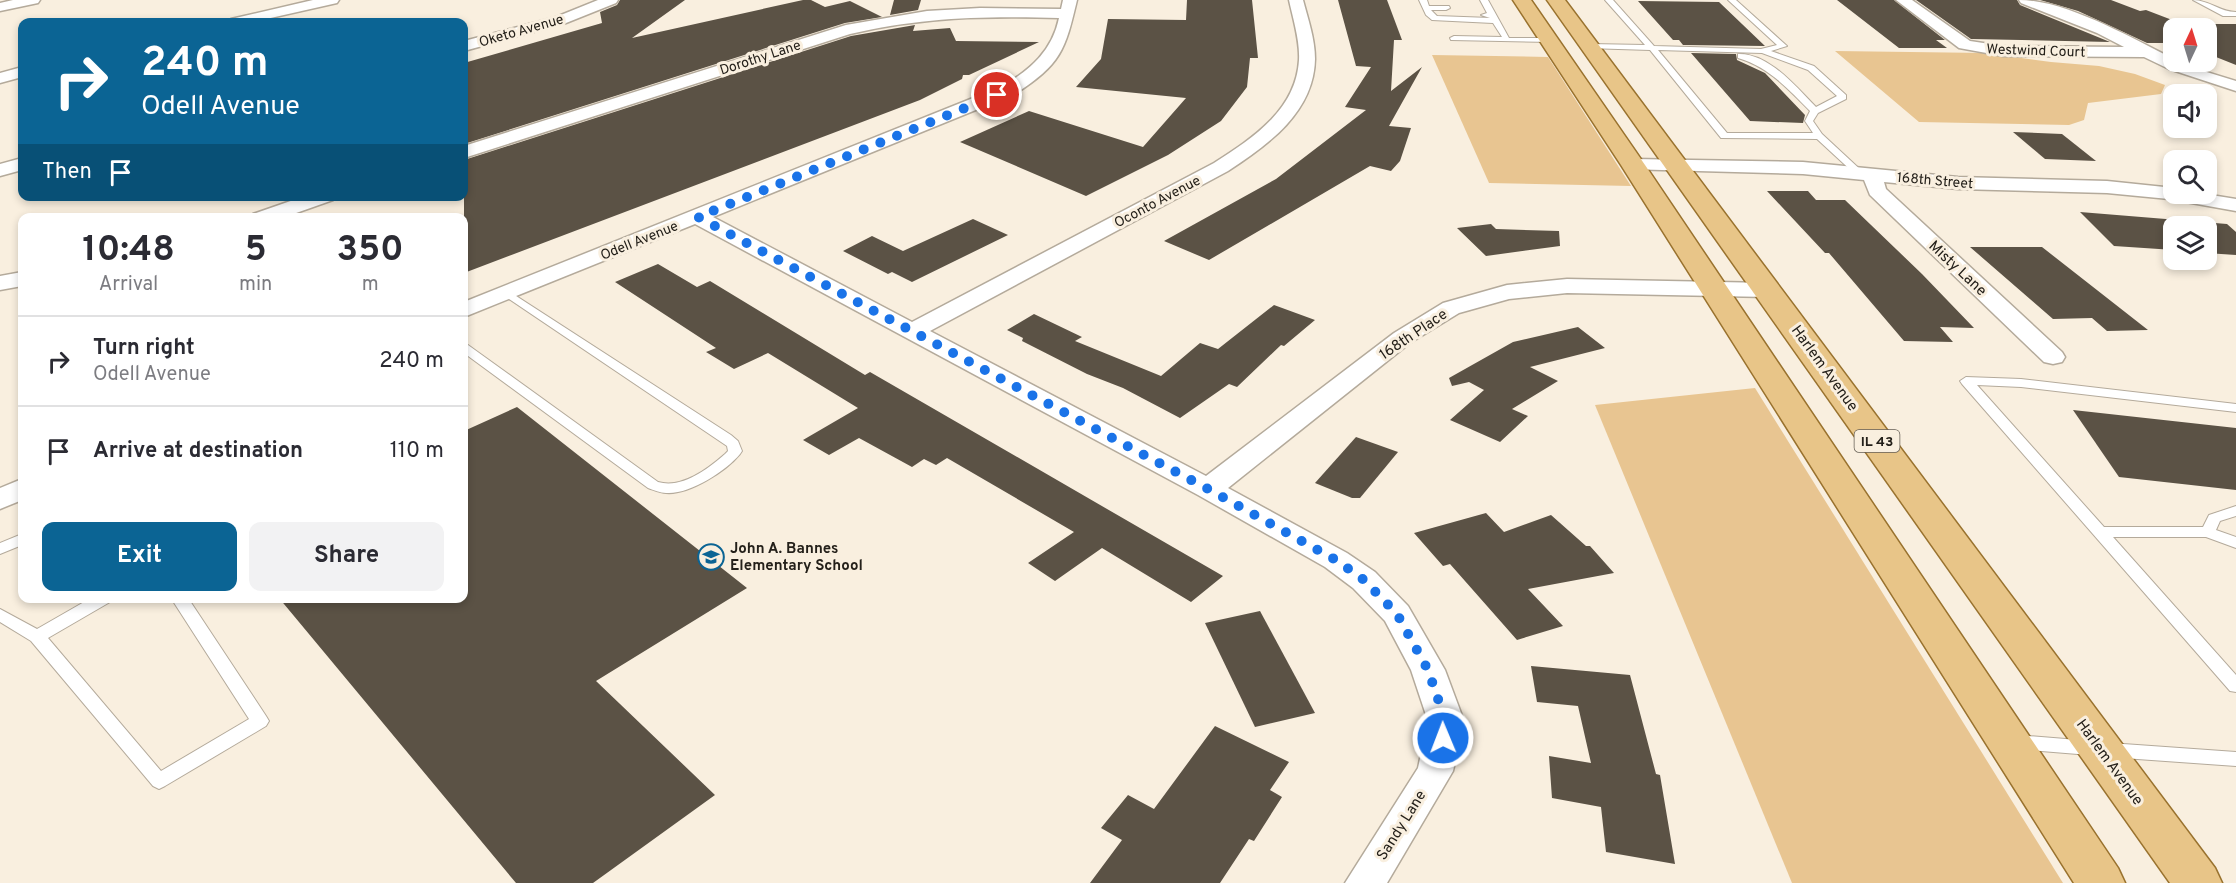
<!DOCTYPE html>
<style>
body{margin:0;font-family:Overpass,sans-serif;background:#f2f2f3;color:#2b2b33;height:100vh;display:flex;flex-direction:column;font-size:22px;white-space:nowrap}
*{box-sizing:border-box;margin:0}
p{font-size:20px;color:#7c7c81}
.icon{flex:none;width:33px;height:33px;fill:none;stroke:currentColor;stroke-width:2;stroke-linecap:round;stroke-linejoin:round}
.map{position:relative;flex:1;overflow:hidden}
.drawer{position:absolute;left:18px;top:213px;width:450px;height:390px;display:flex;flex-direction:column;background:#fff;border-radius:12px;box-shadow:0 3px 9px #0003}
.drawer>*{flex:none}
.top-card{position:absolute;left:18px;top:18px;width:450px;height:183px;border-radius:12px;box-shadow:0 3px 9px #0003;background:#0b6494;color:#fff;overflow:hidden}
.needle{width:39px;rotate:4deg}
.tools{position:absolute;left:2163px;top:18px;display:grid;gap:12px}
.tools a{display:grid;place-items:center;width:54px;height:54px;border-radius:12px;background:#fff;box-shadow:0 3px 9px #0003;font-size:30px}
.pin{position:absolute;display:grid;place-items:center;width:51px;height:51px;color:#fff;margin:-26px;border:3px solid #fff;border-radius:50%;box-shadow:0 2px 6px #0007}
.me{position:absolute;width:66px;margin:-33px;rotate:359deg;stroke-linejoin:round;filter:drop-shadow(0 0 4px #0008)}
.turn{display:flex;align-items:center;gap:21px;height:126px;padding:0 24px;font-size:27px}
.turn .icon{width:78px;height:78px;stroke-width:2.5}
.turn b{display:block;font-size:42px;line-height:51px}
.then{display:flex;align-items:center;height:57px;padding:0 24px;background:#0003;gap:12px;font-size:22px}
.eta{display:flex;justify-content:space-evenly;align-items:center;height:102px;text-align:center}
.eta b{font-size:36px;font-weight:700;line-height:42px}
.primary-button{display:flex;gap:12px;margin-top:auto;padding:12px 24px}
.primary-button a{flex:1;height:69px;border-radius:12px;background:#0b6494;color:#fff;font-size:24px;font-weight:700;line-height:69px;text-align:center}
.primary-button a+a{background:#f2f2f3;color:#2b2b33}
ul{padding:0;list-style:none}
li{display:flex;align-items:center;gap:18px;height:90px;padding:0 24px;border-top:2px solid #e1e1e2}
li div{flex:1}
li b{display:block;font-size:22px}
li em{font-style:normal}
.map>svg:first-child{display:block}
</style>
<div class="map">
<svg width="2236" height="883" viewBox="0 0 2236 883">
<rect width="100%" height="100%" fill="#f9efdf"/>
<!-- green -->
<g fill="#e8c591">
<polygon points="1835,51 1985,53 2051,62 2099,66 2135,74 2165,85 2161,94 2088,103 2084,120 2069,125 1919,122"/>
<polygon points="1432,55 1548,57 1631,186 1489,183"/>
<polygon points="1755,388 2063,883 1792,883 1595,405"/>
</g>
<!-- building -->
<g fill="#5b5245">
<polygon points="620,0 685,0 632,38 803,0 811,0 825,7 850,1 882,17 845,23 464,144 464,63 602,23 600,12 617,5"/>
<polygon points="894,0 921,0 918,10 890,15"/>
<polygon points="1187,0 1252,0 1258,58 1250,58 1247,87 1221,121 1168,155 1086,196 960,142 1029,111 1143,147 1186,98 1076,87 1101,59 1108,19 1186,20"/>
<polygon points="1338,0 1387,0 1402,40 1394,40 1391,91 1422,67 1389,126 1411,128 1400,161 1391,171 1370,166 1209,260 1164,241 1276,179 1366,110 1345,107 1371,67 1356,66"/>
<polygon points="1837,0 1894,0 1945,40 1936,40 1947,48 1899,48"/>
<polygon points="1916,0 2017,0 2020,5 2110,42 1971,39"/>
<polygon points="2040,0 2111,0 2140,11 2146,10 2193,28 2174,28 2174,43 2147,43 2078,11"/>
<polygon points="1638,1 1719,2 1765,46 1683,45 1679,40 1673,40"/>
<polygon points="2206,24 2236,24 2236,65 2206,53"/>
<polygon points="915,25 913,31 950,28 956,41 1039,42 969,75 963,75 962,79 920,100 464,273 464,160 851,36"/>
<polygon points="1691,53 1736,54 1737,60 1765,73 1805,115 1803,123 1750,121"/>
<polygon points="2013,132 2062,134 2096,161 2045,159"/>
<polygon points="1767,191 1808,191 1816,200 1845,200 1922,274 1974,328 1940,327 1953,342 1904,341 1829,253 1825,253"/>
<polygon points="2080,212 2227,224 2236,232 2236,255 2206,253 2206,226 2174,226 2174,250 2114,246"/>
<polygon points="973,219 1008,235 912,282 892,272 888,274 843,251 872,236 903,251"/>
<polygon points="1491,224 1496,229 1559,231 1560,246 1486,256 1457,228"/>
<polygon points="1970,247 2042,247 2148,330 2107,331 2092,318 2053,319"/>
<polygon points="658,264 697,287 710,281 865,375 870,372 1223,576 1191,602 1102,548 1055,581 1028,563 1074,532 947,458 936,465 924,459 912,467 859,438 829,455 803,440 858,408 768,353 734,369 706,352 716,348 615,282"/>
<polygon points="1274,305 1315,320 1284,346 1281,345 1237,387 1229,384 1180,418 1123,388 1087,374 1022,341 1023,338 1007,330 1034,314 1082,337 1075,341 1161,376 1200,343 1218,349"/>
<polygon points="1578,327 1605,348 1530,367 1558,381 1512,409 1528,416 1500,442 1450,420 1484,390 1469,382 1452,386 1449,378 1513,342"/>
<polygon points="517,407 747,588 596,681 715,795 593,883 516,883 279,598 464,598 464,431"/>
<polygon points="2073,410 2236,428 2236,490 2119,477"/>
<polygon points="1356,437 1398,452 1360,498 1352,498 1315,483"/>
<polygon points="1486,513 1504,532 1551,515 1586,546 1590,546 1614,573 1528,589 1563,626 1517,640 1450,564 1443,566 1414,533"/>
<polygon points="1260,611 1315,713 1255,727 1205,623"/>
<polygon points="1531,666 1630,675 1656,774 1660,775 1675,864 1606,852 1601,807 1552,798 1549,756 1591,763 1578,706 1537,702"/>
<polygon points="1215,726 1289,762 1270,790 1282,797 1254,841 1249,839 1220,883 1090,883 1122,840 1101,828 1128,795 1154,809"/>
</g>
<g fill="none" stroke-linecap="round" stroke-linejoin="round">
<!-- lane casing -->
<g stroke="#b4aa9b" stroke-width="2">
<g id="lane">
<polygon points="1419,0 1427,0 1429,6 1449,6 1450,8 1446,10 1431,10 1437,16 1490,18 1481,15 1487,13 1480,0 1488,0 1509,38 1551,38 1555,40 1551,42 1451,40 1450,38 1454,36 1502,37 1493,23 1432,20 1426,15"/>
<path d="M1605,0H1613L1654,46L1761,49L1777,45L1728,0H1736L1787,46L1771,51L1814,66L1846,95V99L1818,113L1813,121L1822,134L1864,173L1856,175L1817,139L1721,138L1650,50L1587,48V44H1590L1645,45ZM1658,50L1762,53L1808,70L1837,96L1816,107C1796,87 1769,53 1738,54V58C1769,67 1788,89 1810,111L1805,121L1813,133H1727Z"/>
<path d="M2193,0C2209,0 2220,12 2236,12V16H2223Z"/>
<path d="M507,290L731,435L738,441L742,451L740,454C726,471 689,495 666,493C660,493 654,490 648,488L464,353V344L468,345L658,482C682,489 708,469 725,454L728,451L727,446L503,295V291Z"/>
<polygon points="1966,377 2021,379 2236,404 2236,412 2021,387 1977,385 2104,527 2203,527 2209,515 2236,506 2236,516 2220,521 2216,530 2236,537 2236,548 2206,537 2113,537 2236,675 2236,692 2230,691 1962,384 1960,381"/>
<polygon points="22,534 22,545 0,554 0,543"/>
<polygon points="91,598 112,598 110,602 48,638 161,771 249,719 171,598 188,598 266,716 269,721 266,726 165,786 159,789 153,786 31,641 0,622 0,609 37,629"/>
<polygon points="2017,735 2090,741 2096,743 2099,748 2096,753 2090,755 2017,749 2011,747 2008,742 2011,737"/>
<polygon points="2109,743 2236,752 2236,766 2109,757 2103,755 2100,750 2103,745"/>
</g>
</g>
<!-- street casing -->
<g stroke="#b4aa9b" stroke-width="3">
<g id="street">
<polygon points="13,0 40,0 38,3 0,11 0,3"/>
<polygon points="313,0 339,0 337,3 253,22 229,22 231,19"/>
<polygon points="598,0 618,0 616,3 566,23 464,51 464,41 556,17"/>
<path d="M1063,0H1077C1065,51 1061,64 1015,94L713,217L912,322L1214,163C1253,138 1296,110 1299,60C1300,40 1293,19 1289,0H1303C1308,19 1315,39 1315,59C1314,112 1268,145 1228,171L930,331L1206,476L1394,333L1443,303L1507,285L1567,279L1768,283L1776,285L1779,290L1776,295L1768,297L1567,293L1509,299L1459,313L1410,343L1228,488L1347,553L1375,572L1408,606L1445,670L1464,721L1453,771L1387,883H1345L1418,768L1428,721L1411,670L1385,621L1353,588L1325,567L1198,495L695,224L464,317V302L1003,86C1031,69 1052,51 1059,18C984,16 924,17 850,34L464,158V146L846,25L927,11L980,8L1061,9Z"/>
<path d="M1896,0H1912L1970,41L2003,46L2124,47L2097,33L2021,3L2019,0C2066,0 2131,38 2174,59V62L2236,81V91L2169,69L2144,57L2003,56L1959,48Z"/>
<polygon points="22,67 22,77 0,83 0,73"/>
<polygon points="22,158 22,170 0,176 0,164"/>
<polygon points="1633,159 1803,162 1958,177 2107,181 2174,188 2174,194 2205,194 2236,199 2236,211 2169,199 2107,193 1958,189 1884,182 1886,189 2062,352 2065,357 2062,362 2053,364 2044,362 1870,195 1864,180 1803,174 1626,169 1623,165 1626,161"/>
<polygon points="305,196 336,196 333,200 282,218 250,218 253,214"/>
<polygon points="22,272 22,286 0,290 0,276"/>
<polygon points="22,479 22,500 0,509 0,488"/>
</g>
</g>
<!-- primary casing -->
<g stroke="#99722e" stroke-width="3">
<g id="primary">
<polygon points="1513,0 1531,0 1645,165 2118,868 2125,883 2074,883 1621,165"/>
<polygon points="1547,0 1565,0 2215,868 2222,883 2170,883"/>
</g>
</g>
<!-- lane -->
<use href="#lane" fill="#fff" fill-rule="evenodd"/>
<!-- street -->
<use href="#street" fill="#fff" fill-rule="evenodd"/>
<!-- primary -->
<use href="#primary" fill="#e8c588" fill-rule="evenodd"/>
</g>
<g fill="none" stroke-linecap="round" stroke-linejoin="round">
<!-- route -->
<polyline stroke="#1a73e8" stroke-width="10" stroke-dasharray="0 18" points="997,95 698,217 1208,489 1336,560 1364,580 1397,614 1428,670 1446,722 1443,738"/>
</g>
<!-- icons -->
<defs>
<g id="school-ring" transform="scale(1.35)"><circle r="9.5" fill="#f9efdf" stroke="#0b6494" stroke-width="1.5"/><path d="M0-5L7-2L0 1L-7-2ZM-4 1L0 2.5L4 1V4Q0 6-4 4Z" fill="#0b6494"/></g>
</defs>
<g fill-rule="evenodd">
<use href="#school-ring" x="711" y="557"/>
</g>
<g text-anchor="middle" stroke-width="6" stroke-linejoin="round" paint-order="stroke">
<!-- far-street labels -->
<g font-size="14" fill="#24201a" stroke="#f9efdf">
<text transform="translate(521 30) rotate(-16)" y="5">Oketo Avenue</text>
<text transform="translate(2036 50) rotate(2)" y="5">Westwind Court</text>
<text transform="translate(760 57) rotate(-18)" y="5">Dorothy Lane</text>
<text transform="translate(1935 180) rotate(5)" y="5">168th Street</text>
<text transform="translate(1157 201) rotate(-28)" y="5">Oconto Avenue</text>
<text transform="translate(639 240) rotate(-22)" y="5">Odell Avenue</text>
</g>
<!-- shield labels -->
<rect fill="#f9efdf" stroke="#645e55" stroke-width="1.5" x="1854.5" y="430" width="45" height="22" rx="4.5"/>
<g font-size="14" font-weight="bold" fill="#24201a">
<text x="1877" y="446">IL 43</text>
</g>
<!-- street labels -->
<g font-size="15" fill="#24201a" stroke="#f9efdf">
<text transform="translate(1958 268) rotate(43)" y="5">Misty Lane</text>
<text transform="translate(1413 334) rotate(-34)" y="5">168th Place</text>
<text transform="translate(1825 368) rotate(54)" y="5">Harlem Avenue</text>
<text transform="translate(2110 762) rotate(54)" y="5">Harlem Avenue</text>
<text transform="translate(1401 825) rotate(-58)" y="5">Sandy Lane</text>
</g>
<!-- poi labels -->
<g font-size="15" font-weight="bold" fill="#24201a" stroke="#f9efdf" text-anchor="start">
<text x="730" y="553">John A. Bannes<tspan x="730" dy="17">Elementary School</tspan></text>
</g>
</g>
</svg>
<div class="tools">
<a><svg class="needle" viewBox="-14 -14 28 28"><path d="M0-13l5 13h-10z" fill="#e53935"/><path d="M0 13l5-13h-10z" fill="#7c7c81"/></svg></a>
<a><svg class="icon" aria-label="sound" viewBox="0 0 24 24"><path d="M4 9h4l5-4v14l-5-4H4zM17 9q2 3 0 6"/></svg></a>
<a><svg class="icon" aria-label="search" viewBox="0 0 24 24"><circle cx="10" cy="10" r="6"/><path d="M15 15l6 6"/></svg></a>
<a><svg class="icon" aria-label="layers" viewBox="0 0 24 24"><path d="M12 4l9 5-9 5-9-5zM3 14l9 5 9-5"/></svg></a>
</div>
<div class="pin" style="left:997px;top:95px;background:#d93025"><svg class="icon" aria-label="arrive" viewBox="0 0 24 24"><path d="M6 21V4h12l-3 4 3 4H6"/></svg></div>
<svg class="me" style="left:1443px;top:738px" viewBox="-20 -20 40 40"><circle r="17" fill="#1a73e8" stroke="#fff" stroke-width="3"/><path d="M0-11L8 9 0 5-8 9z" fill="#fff"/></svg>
<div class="top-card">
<div class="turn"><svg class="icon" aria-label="right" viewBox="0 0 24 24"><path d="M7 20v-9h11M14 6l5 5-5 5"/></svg><div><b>240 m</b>Odell Avenue</div></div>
<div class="then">Then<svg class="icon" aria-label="arrive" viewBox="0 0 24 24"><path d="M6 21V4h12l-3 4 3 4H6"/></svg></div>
</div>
<section class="drawer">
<div class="eta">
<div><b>10:48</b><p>Arrival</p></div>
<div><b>5</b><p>min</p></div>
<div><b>350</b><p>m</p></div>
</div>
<ul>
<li><svg class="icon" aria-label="right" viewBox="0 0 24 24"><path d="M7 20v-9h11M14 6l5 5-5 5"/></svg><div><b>Turn right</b><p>Odell Avenue</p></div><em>240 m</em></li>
<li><svg class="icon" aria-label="arrive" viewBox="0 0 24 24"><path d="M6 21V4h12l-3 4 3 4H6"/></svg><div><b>Arrive at destination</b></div><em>110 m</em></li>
</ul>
<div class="primary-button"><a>Exit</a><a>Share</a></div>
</section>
</div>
